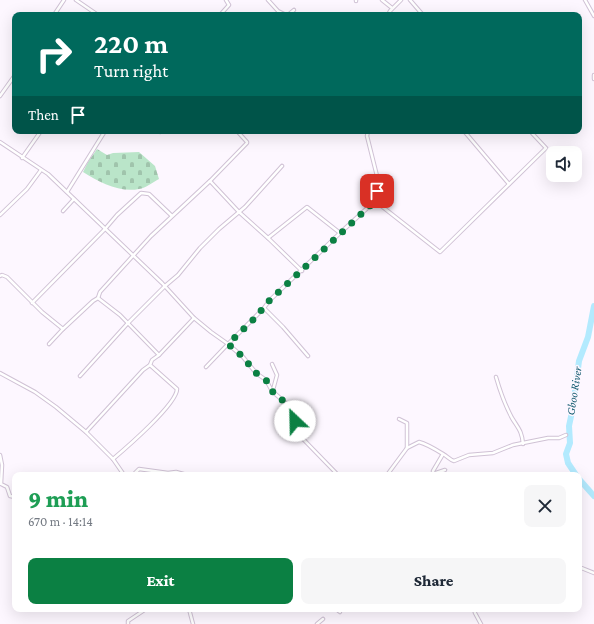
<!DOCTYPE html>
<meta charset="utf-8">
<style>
body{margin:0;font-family:"Crimson Pro",serif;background:#f6f6f7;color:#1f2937;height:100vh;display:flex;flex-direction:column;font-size:15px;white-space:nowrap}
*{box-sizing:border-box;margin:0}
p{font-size:13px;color:#747a83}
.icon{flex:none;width:22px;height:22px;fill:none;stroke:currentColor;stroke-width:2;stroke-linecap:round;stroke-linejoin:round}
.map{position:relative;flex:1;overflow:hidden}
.side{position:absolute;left:12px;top:472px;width:570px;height:140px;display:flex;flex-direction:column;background:#fff;border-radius:8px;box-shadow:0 4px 16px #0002}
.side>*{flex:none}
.top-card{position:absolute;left:12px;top:12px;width:570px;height:122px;border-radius:8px;box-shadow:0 4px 16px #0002;background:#00695c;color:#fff;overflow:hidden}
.tools{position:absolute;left:546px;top:146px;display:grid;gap:8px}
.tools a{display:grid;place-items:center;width:36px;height:36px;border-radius:8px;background:#fff;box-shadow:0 4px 16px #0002;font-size:20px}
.pin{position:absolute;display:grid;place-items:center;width:34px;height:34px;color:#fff;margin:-17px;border-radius:8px;box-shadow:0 2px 6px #0006}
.me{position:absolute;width:44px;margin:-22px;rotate:336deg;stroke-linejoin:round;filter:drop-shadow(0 0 3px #0008)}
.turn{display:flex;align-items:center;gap:14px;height:84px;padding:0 16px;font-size:18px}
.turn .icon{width:52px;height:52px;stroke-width:2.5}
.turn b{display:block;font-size:28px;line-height:34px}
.then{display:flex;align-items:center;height:38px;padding:0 16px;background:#0003;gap:8px;font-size:15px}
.round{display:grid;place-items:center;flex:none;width:42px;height:42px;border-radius:8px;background:#f6f6f7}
.head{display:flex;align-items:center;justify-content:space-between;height:68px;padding:0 16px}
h1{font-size:24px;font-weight:800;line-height:30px;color:#1e9e55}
.button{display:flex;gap:8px;margin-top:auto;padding:8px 16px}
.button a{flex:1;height:46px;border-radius:8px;background:#0b8043;color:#fff;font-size:16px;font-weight:800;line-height:46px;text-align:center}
.button a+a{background:#f6f6f7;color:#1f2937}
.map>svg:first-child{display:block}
</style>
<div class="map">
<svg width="594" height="624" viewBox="0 0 594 624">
<defs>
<pattern id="cemetery-stones" width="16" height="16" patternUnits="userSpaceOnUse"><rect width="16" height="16" fill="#bae5c9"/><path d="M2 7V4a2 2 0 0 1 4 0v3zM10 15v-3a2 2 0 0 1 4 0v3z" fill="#a0c4ac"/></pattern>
</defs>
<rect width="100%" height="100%" fill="#fdf7ff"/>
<!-- cemetery -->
<path fill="url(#cemetery-stones)" d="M97,149L107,155L113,153L139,152L155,166L159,179C153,182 146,188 139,189C120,193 99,182 83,172L88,162Z"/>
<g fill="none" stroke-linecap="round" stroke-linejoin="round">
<!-- river -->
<g stroke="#b3eafe" stroke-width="6">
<polyline points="576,475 568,463 566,454 570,443 569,426 573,407 579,361 588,337 594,306"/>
<polyline points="579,479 594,496"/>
</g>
<!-- minor casing -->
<g stroke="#d0c2d5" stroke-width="4.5">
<g id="minor">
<polyline points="76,0 98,15"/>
<polyline points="268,0 278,11 286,15"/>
<polyline points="356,0 356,1"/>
<polyline points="382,0 392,8"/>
<polyline points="410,0 423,15"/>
<polyline points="585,0 594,16"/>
<polyline points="54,15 64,0"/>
<polyline points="220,15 229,5 226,0"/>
<polyline points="288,15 294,10"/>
<polyline points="388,15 390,11 401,0"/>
<polyline points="594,75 594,79"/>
<polyline points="0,96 15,75"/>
<polyline points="159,131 160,132 162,131"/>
<polyline points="368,131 367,136 378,180 375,201"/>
<polyline points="464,131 509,184"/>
<polyline points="0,142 48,174 162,283 194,318 211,332 228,344 264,308"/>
<polyline points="22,158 41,131"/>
<polyline points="210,181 239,212 268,238 302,271"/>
<polyline points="67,192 105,131"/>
<polyline points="63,211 74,199"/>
<polyline points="0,215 27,189 41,170"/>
<polyline points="268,238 307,207 340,233 375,201 440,252 546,148 530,131"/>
<path d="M0,276L2,275L7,277L42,312L63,329L93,301L98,298L120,315L159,355L152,360L150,365L177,389C177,404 126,448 113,459"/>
<polyline points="98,298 100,292 151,236 210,181 247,143 247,142 237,131"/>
<polyline points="32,303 105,229 117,215 141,193 149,194 172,216"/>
<polyline points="49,344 63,329"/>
<polyline points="159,355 194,318"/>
<polyline points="308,356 283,327 264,308 269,301 340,233"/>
<polyline points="272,364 277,375 273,390"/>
<polyline points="206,367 228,344 243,357 256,373 266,380 272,391 288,405 293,412 298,431 304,440 338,475"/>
<polyline points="0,373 35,392 56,407 86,432 113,459 124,475"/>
<polyline points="80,376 128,323 165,286 178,275 200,248 219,229 245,207 282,166"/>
<path d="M496,377C500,391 505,405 512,418C518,428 522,431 523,444"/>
<polyline points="86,432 143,370 150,365"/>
<path d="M407,448L419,442C427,444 435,449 443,454C447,456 450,460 454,461L469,455L493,453L513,445L548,438H559L566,435"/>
<polyline points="0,455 2,465 1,484 7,487 10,496 15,497"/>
<polyline points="433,474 445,470"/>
<polyline points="133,475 139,469 168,473 176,472 187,475"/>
<polyline points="387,475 407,448 407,423 399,419"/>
<polyline points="430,475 433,474 433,471 443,454"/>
<polyline points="579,567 594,573"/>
<polyline points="189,609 193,624"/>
<polyline points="336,609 340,612"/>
<polyline points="474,609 475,613 481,624"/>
<polyline points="128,624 128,621 146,609"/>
<polyline points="317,624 323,619"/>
</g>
</g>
<!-- minor -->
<use href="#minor" stroke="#fff" stroke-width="2.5"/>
</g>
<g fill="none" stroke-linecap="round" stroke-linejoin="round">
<!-- route -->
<polyline stroke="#0b8043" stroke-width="7" stroke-dasharray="0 12.6" points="295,421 292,412 288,405 272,391 266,380 256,373 243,357 228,344 254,319 269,301 375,201 377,191"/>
</g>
<g text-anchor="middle" stroke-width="3" stroke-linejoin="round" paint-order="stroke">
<!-- water labels -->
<g font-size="12" font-style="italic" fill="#1a5f74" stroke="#fdf7ff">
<text transform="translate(574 391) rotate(-81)" y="4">Gboo River</text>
</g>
</g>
</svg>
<div class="tools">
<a><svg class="icon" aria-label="sound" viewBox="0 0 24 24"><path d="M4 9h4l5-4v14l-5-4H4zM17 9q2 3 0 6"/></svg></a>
</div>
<div class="pin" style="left:377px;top:191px;background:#d93025"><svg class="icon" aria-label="arrive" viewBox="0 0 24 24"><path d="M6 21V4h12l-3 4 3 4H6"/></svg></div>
<svg class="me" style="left:295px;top:421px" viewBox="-20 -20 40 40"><circle r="19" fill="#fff"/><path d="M0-13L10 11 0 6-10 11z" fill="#0b8043"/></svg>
<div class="top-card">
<div class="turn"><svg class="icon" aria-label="right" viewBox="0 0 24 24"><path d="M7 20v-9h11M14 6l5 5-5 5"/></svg><div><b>220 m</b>Turn right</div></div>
<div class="then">Then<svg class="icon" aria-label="arrive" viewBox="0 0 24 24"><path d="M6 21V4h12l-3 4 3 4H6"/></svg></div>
</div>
<section class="side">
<div class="head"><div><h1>9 min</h1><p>670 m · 14:14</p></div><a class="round"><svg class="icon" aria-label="close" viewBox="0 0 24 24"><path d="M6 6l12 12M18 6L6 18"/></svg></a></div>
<div class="button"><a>Exit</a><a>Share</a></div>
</section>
</div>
